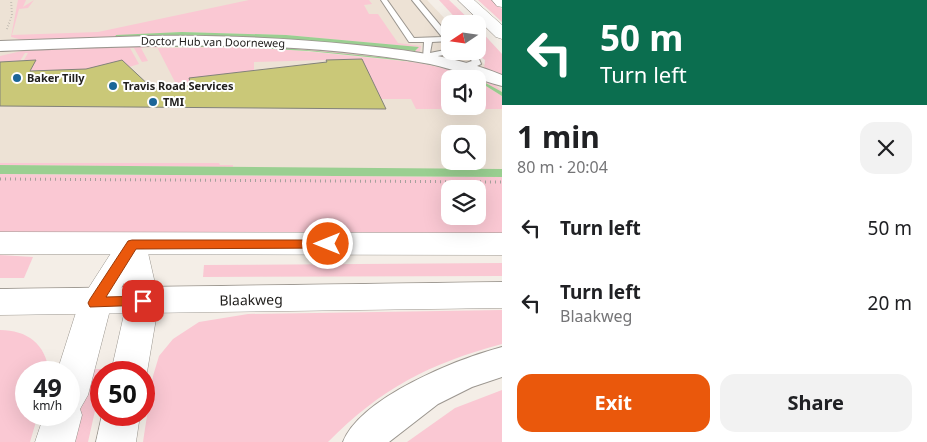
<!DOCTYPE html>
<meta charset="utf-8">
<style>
body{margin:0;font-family:"Noto Sans",sans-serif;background:#f2f2f2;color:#202124;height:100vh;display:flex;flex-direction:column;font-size:19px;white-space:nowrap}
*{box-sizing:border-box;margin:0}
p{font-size:16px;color:#757577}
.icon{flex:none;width:28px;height:28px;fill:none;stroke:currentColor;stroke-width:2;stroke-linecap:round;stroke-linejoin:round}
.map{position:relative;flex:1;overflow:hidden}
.side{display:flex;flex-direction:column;background:#fff;width:425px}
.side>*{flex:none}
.banner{background:#0b6e4f;color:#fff;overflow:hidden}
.needle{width:32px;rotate:257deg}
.buttons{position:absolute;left:441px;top:15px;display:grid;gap:10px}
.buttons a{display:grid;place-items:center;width:45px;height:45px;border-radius:10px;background:#fff;box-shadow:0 5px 20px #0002;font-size:25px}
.speed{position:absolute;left:15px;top:361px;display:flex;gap:10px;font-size:25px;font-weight:700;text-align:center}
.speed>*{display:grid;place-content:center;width:65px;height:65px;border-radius:50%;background:#fff;box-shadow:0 5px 20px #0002;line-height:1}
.speed small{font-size:12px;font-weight:400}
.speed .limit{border:8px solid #d22;background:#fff;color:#111}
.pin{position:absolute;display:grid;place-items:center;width:42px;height:42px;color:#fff;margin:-21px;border-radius:10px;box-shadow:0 2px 8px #0006}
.me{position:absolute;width:55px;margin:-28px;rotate:270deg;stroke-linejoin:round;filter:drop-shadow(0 0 4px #0008)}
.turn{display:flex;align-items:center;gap:18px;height:105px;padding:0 15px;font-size:22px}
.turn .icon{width:65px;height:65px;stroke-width:2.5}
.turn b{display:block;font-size:35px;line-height:42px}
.round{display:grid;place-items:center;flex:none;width:52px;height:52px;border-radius:15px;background:#f2f2f2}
.summary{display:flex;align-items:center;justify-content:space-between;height:85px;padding:0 15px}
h1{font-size:30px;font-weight:700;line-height:38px}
.cta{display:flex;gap:10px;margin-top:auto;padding:10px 15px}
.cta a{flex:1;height:58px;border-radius:15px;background:#ea580c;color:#fff;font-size:20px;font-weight:700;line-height:58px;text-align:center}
.cta a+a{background:#f2f2f2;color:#202124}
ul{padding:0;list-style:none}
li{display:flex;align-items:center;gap:15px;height:75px;padding:0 15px}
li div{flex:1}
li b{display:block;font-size:19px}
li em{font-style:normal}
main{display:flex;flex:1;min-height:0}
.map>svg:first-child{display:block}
</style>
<main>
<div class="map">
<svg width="502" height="442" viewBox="0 0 502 442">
<rect width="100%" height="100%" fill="#f4eee7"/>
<!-- built -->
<path fill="#ede2d5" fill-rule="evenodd" d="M0,0H427L450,24V51H474L502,88V170L0,172ZM450,79H478V106H450ZM450,134H478V161H450Z"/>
<!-- green -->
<g fill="#fac8d3" fill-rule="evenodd">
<path d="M18,0H26L23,7L34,0L28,8L19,9L12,35L98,32L249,0H369L372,4L364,5L369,14H378L398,43L421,46L420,51L416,52L318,42H30L11,37ZM182,32L286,35L419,47L415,51L253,36L199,34L116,36Z"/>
<polygon points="439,0 449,0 474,24 461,24"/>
<polygon points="478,0 492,0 502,9 502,22"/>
<polygon points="478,28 502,54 502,77 484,69 485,60 473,51 478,51 478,46 482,46 478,41"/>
<path d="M163,44C252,44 340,50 427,62C445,65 492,76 502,92L457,69L425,62L275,47L156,45L139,47C171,49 203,47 235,47C281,48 327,53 372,58C407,61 441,64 473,79H450V106H478V81L502,96V109H416L411,99H381L361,59L254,62V71L189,79L191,85L177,86L157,47L141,48L148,61L142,62L134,48H130L139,64L129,67L122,60L91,69L27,71L33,60H24L28,53H25L20,61L0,62V56L26,50Z"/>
<polygon points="0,163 219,163 220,165 233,165 233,167 0,165"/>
<path d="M0,174L502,177V233L130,235L0,232ZM450,189H478V216H450Z"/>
<polygon points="0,255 33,257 24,278 0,278"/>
<polygon points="502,263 502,276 203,277 204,265"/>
<path d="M502,310V344C428,364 382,388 328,442H143L153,376L159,356L173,339L199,322L248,314Z"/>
<path d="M0,330C27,330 46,344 49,372H26V415H38L30,442H0Z"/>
<polygon points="85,369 105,369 104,372 101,372 101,384 88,442 66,442"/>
<polygon points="502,390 502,442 407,442 455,408"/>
</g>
<!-- water -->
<g fill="#9acf91">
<path d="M182,32L286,35L419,47L415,51C315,41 216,32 115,37L116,35Z"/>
<polygon points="156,45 275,47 390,58 446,66 475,77 502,92 502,96 478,81 478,79 450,69 417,62 309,51 236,47 139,47"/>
<polygon points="0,165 502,169 502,177 4,174 0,174"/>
</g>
<!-- building -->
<polygon fill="#cac878" stroke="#82827a" points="362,59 386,109 0,106 0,62 36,60 30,71 86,69 122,60 153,89 191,85 189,78 327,62 326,60"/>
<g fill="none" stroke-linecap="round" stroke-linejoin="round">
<!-- lane casing -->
<g stroke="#9b968f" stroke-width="2">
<g id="lane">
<polygon points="381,0 387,0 414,38 442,37 412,0 419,0 450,37 450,41 432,42 430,53 450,49 450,51 454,51 453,53 423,59 424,42 409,42"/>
<path d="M454,51C466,51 477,50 481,64L477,66L463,68V64L472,61L467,56Z"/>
</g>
</g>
<!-- street casing -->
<g stroke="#9b968f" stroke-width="2">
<g id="street">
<path d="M149,36C219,35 288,38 357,45C407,50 456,56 502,75V86C478,80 455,69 430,64C288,38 143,45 0,51V41Z"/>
<path d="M502,347V377L472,387L438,404L389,442H343C361,397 457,359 502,347Z"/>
</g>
</g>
<!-- secondary casing -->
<g stroke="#9b968f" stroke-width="1">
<g id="secondary">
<polygon points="0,232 502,233 502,255 0,254"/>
<polygon points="502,282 502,308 0,315 0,289"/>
</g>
</g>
<!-- highway casing -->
<g stroke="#9b968f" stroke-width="1">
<g id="highway">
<polygon points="458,0 474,0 502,25 502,39 496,37"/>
<polygon points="492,0 502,0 502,7 497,6"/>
<polygon points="132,233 142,236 146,244 159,301 147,372 144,380 144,372 111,372 127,301 124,283 111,306 88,395 80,409 82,415 75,442 35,442 44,415 69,415 69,372 57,372 79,303 122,236"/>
<polygon points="102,415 140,415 136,442 96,442"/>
</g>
</g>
<!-- path-far1 -->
<polyline stroke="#a5a19c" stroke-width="2" stroke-dasharray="0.5 2.5" stroke-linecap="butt" points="7,29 12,15 11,0"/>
<!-- path -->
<polyline stroke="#a5a19c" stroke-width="3" stroke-dasharray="1 4" stroke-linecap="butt" points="0,179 502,182"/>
<!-- lane -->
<use href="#lane" fill="#fff" fill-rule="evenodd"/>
<!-- street -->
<use href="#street" fill="#fff" fill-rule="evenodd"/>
<!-- secondary -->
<use href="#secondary" fill="#fff" fill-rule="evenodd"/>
<!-- highway -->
<use href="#highway" fill="#fff" fill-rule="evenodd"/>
</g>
<!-- route -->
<polygon fill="#ea580c" stroke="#983908" points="132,240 328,240 334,244 328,248 136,249 106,297 143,296 148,297 150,301 148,305 90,307 88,303 90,299 128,241"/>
<!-- markers -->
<g fill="#1b6598" stroke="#fff" stroke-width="2">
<circle cx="17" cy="78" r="5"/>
<circle cx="113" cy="86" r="5"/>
<circle cx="153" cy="102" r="5"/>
</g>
<g text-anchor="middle" stroke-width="4" stroke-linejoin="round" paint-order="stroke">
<!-- far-street labels -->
<g font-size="11" fill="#22201e" stroke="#fff">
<text transform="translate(213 42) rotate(1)" y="4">Doctor Hub van Doorneweg</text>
</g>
<!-- far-poi labels -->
<g font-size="11" font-weight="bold" fill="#22201e" stroke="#fff" text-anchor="start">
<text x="27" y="82">Baker Tilly</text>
<text x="123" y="90">Travis Road Services</text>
<text x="163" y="106">TMI</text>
</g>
<!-- street labels -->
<g font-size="14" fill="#22201e" stroke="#fff">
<text transform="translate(251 300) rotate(-1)" y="5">Blaakweg</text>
</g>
</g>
</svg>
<div class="buttons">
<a><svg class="needle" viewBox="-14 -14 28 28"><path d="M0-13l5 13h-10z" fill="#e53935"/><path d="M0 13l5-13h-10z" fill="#757577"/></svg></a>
<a><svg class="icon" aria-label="sound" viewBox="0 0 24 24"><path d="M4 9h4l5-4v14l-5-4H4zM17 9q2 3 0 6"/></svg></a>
<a><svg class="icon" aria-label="search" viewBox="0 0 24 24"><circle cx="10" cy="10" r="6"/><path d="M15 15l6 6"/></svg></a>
<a><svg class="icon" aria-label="layers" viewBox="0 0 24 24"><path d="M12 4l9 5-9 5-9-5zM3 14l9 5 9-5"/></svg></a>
</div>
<div class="speed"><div>49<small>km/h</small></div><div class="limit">50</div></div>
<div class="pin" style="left:143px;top:301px;background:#d93025"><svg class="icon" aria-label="arrive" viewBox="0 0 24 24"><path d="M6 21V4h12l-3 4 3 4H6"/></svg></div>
<svg class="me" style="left:328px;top:244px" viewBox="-20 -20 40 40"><circle r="17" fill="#ea580c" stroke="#fff" stroke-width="3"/><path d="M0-11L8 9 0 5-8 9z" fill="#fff"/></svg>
</div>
<section class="side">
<div class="banner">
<div class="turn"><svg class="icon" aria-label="left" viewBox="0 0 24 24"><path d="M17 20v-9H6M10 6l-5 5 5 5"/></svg><div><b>50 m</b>Turn left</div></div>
</div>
<div class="summary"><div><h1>1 min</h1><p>80 m · 20:04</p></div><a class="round"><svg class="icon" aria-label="close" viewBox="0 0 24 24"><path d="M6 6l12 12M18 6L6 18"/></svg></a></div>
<ul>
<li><svg class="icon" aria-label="left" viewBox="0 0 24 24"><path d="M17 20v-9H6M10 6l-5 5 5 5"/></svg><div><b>Turn left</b></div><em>50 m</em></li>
<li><svg class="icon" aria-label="left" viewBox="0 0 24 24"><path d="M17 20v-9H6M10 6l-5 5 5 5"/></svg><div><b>Turn left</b><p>Blaakweg</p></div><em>20 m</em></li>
</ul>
<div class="cta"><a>Exit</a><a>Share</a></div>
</section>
</main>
